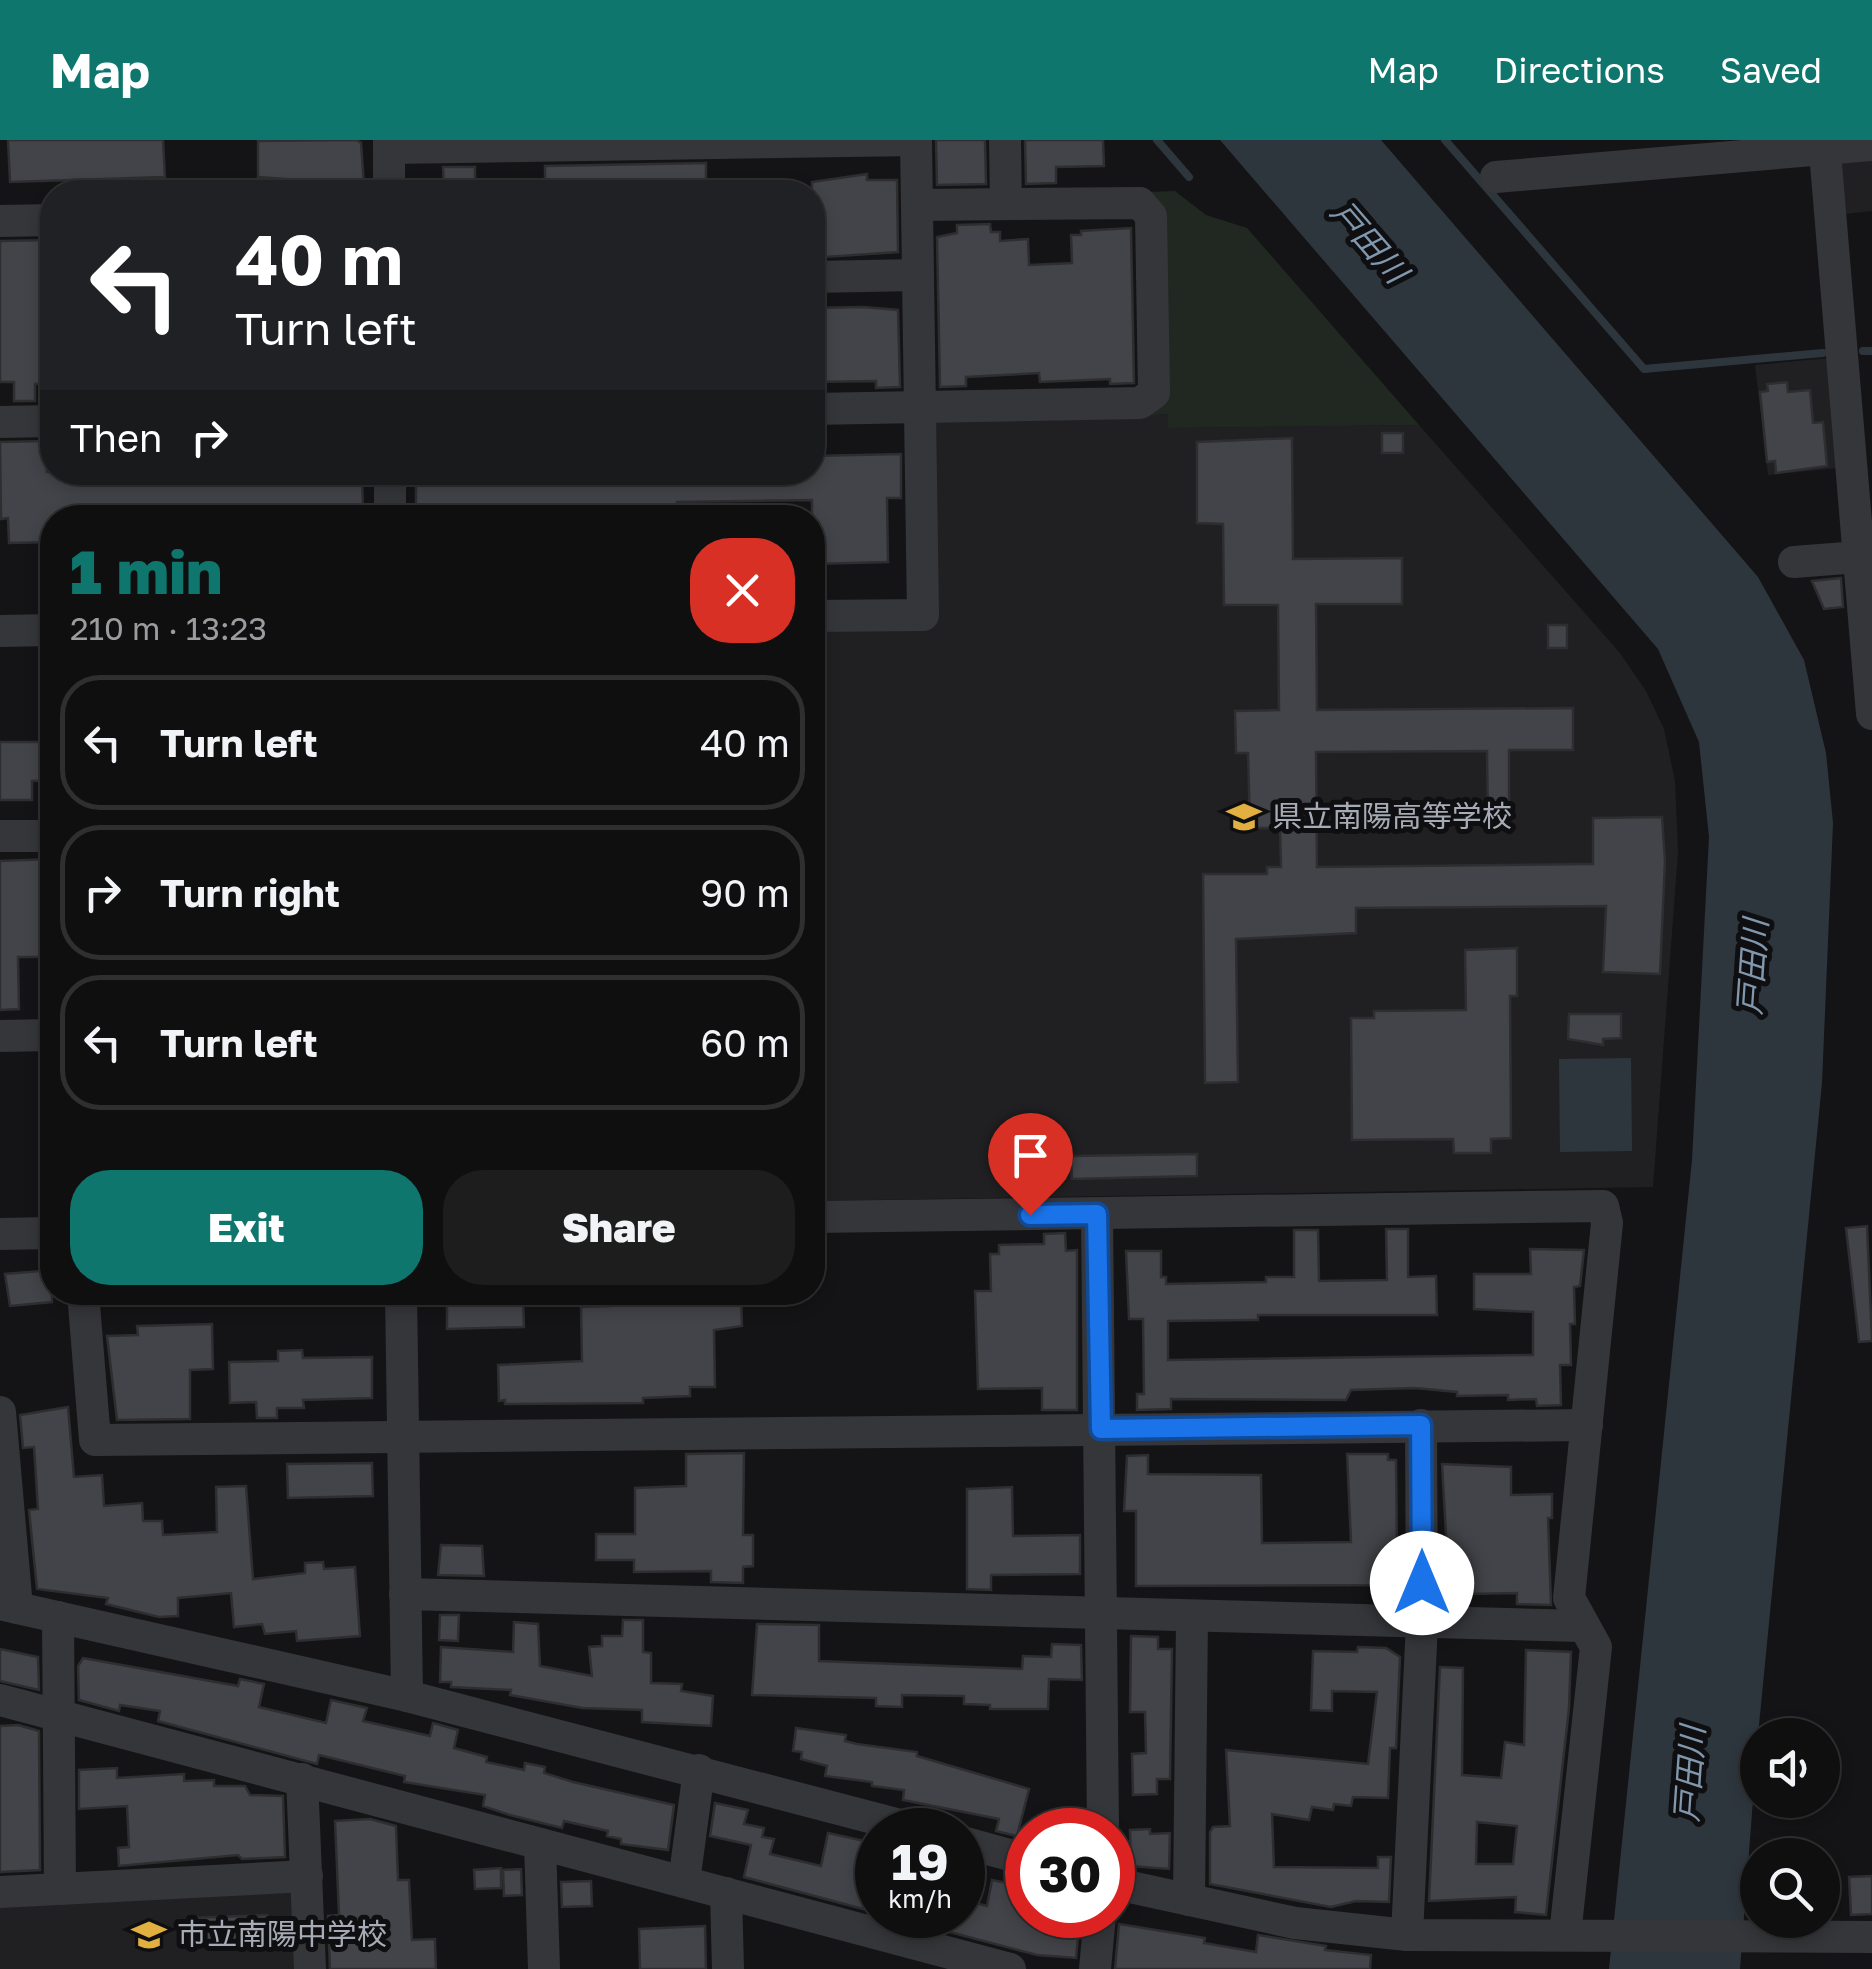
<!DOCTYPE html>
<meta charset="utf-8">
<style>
body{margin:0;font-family:"Golos Text","Noto Sans JP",sans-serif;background:#1d1d1e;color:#f1f3f6;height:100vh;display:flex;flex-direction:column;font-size:38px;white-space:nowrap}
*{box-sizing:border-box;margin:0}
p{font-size:32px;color:#9b9c9f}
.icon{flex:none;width:55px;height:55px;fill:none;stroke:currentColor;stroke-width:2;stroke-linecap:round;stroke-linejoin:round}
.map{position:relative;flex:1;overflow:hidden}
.sheet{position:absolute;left:40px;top:365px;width:785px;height:800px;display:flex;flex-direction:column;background:#0f0f10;border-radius:40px;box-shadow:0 5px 15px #0003,0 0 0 2px #2f2f30}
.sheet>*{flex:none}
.hud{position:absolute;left:40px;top:40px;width:785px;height:305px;border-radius:40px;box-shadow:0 5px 15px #0003,0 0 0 2px #2f2f30;background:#202124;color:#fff;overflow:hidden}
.controls{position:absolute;left:1740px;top:1578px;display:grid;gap:20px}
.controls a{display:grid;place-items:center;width:100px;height:100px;border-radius:50%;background:#0f0f10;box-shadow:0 5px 15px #0003,0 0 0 2px #2f2f30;font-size:50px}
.speed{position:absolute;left:855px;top:1668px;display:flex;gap:20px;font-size:50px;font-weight:700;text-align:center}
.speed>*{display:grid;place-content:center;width:130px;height:130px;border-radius:50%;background:#0f0f10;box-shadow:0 5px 15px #0003,0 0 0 2px #2f2f30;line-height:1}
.speed small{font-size:25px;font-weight:400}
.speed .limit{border:15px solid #d22;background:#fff;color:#111}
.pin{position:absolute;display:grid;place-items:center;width:85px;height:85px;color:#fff;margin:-102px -42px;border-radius:50% 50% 50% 0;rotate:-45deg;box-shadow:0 0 10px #0007}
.pin .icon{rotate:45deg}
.me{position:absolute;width:110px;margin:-55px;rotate:0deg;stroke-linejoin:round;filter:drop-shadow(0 0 8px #0008)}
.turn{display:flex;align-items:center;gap:35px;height:210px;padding:0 30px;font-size:45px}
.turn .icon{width:130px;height:130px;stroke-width:2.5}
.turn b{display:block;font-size:70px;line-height:85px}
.then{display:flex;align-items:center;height:95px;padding:0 30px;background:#0003;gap:20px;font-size:38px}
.round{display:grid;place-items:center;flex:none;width:105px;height:105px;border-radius:40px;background:#1d1d1e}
.headline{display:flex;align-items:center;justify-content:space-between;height:170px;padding:0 30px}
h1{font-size:60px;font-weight:800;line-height:75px;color:#0f766e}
.cta{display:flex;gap:20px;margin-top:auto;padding:20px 30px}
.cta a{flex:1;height:115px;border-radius:40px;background:#0f766e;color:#fff;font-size:40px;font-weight:800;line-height:115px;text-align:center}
.cta a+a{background:#1d1d1e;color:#f1f3f6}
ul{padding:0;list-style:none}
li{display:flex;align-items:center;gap:30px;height:135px;margin:0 20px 15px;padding:0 10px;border:5px solid #2f2f30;border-radius:40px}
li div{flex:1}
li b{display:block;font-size:38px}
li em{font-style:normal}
header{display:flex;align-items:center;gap:60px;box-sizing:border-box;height:140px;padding:0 50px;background:#0f766e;color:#fff}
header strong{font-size:48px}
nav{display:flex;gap:55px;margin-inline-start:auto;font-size:35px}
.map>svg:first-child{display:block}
</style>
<header>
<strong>Map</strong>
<nav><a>Map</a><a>Directions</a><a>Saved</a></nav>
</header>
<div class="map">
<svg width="1872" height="1829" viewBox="0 0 1872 1829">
<rect width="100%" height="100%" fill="#141416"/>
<!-- built -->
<g fill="#202023">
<polygon points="1872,18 1872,71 1845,74 1840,20"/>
<polygon points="1829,218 1838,328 1768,335 1755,225"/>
<polygon points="1168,274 1169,288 1419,285 1620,513 1646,551 1664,589 1675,641 1678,712 1653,1047 813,1061 812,489 935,485 931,283 939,278"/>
<polygon points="288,1747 297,1756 300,1829 0,1829 0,1761"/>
</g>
<!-- green -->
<polygon fill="#212822" points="1175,51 1206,75 1247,88 1419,285 1168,288 1168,274 1150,275 1149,52"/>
<!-- water -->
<g fill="#2e363d">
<polygon points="1220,0 1381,0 1758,437 1804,520 1826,613 1833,683 1822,943 1758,1595 1740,1829 1609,1829 1692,1020 1709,697 1699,602 1658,509"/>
<polygon points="1631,918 1632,1011 1560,1012 1559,919"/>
</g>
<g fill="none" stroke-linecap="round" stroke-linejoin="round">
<!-- stream -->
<g stroke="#2e363d" stroke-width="8">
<polyline points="1157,0 1189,37"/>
<polyline points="1445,0 1644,229 1823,213"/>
<polyline points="1863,211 1872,211"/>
</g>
</g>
<!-- building -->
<g fill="#434449" stroke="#2e2e31" stroke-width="2.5" fill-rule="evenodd">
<polygon points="8,0 163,0 165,37 10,42"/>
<polygon points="357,0 361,3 364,45 258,37 258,1"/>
<polygon points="936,0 985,0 986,44 937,45"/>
<polygon points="1025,0 1103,0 1104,26 1056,27 1056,43 1026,44"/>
<polygon points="706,23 706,52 545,52 545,26"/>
<polygon points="443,27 475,27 475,52 444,52"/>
<polygon points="867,34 867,40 897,40 898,112 825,117 825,107 812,108 812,42"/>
<polygon points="990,84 991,92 1000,92 1000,101 1028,99 1029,125 1072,123 1071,95 1081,95 1081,91 1131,88 1134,243 1110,244 1110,239 1040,242 1039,233 966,237 966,246 940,247 937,97 957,93 957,85"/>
<polygon points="52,100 52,243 35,244 35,261 14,261 14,242 0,242 0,101"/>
<polygon points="863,167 898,170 900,247 876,248 876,241 812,242 812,168"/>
<polygon points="1787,242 1788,252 1810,250 1813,283 1823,282 1827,326 1776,333 1775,321 1767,322 1760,252 1768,251 1767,244"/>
<rect x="1382" y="293" width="21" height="20"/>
<polygon points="1292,298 1293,419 1402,418 1402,464 1316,464 1317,570 1573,568 1573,610 1509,610 1509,684 1488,684 1487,611 1316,612 1317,727 1593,724 1593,678 1662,677 1665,721 1660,834 1603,832 1606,766 1356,768 1356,793 1236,799 1238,942 1205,943 1203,734 1267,734 1267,727 1281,727 1280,688 1250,688 1248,613 1236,613 1235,571 1279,570 1278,465 1224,465 1223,384 1197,383 1197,302"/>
<polygon points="46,301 47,332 91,332 91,340 157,340 156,332 362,332 363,373 52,377 52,402 9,403 8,378 1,379 0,302"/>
<polygon points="901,314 901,358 887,358 888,422 812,424 812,360 677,362 677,378 416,378 416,332 812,332 812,316"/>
<polygon points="1841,438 1843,467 1824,469 1812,441"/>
<rect x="1548" y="485" width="19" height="23"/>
<polygon points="0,602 52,602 52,640 32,641 32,660 0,660"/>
<polygon points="52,719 52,817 18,817 19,869 0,870 0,721"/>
<polygon points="1517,808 1517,856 1510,856 1511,998 1491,999 1491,1013 1454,1013 1453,999 1352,1000 1351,878 1374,878 1374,871 1466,870 1465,810"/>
<polygon points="1569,874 1621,874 1621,898 1603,899 1603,905 1568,899"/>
<polygon points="1197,1014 1197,1036 1072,1039 1071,1016"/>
<polygon points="1867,1086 1872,1201 1859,1202 1846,1088"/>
<polygon points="1386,1089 1408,1089 1408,1137 1436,1136 1437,1175 1258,1175 1258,1180 1250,1180 1168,1181 1168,1220 1533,1215 1533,1172 1474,1169 1474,1134 1531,1134 1530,1109 1584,1110 1580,1146 1574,1147 1575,1184 1570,1184 1571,1225 1560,1225 1561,1265 1537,1266 1536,1259 1508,1260 1508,1255 1457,1256 1457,1252 1415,1248 1351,1250 1346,1260 1171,1259 1171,1269 1137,1270 1137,1254 1144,1254 1143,1179 1129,1179 1126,1111 1161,1111 1161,1137 1166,1137 1166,1144 1266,1142 1266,1137 1294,1137 1294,1090 1318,1090 1319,1141 1387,1140"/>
<polygon points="1065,1093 1066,1111 1077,1110 1077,1270 1042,1270 1042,1248 978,1249 975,1151 991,1151 990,1114 999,1114 999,1105 1044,1104 1044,1094"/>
<polygon points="52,1130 52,1162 10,1166 5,1134"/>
<polygon points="472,1152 523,1152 524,1187 447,1189 447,1165 472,1164"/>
<polygon points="610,1152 741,1152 742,1186 714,1190 715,1247 690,1247 690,1256 643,1258 643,1263 505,1264 505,1260 499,1261 498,1225 582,1221 581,1167 610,1166"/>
<polygon points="212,1184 213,1229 190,1230 190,1279 117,1280 107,1196 138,1195 137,1186"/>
<polygon points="302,1210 303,1218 372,1217 372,1258 303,1260 304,1268 277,1268 277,1278 257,1278 256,1262 230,1263 229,1222 278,1221 278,1211"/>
<polygon points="68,1267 74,1337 102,1335 104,1366 142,1363 143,1381 162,1381 163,1395 217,1392 216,1347 246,1346 253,1439 305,1433 305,1423 323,1422 324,1429 355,1427 360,1496 297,1501 296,1491 265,1494 262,1484 234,1487 231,1453 178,1458 178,1476 159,1477 106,1464 108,1458 37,1449 29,1370 38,1369 34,1307 23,1308 20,1275"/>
<polygon points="744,1313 743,1395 753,1395 753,1426 743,1427 743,1443 711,1442 711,1431 634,1432 634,1420 596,1420 596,1394 635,1394 635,1348 686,1346 686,1314"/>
<polygon points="1347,1314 1388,1314 1388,1320 1396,1320 1397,1411 1392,1412 1393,1445 1136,1446 1136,1371 1124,1371 1127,1316 1148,1315 1148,1334 1261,1335 1262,1403 1351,1402"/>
<polygon points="372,1323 373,1356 288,1358 287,1324"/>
<polygon points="1442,1324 1511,1327 1511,1355 1552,1354 1552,1378 1548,1378 1551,1465 1517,1464 1517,1453 1466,1454 1466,1428 1448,1429"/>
<polygon points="1012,1347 1013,1396 1080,1395 1080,1434 991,1435 991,1450 967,1449 967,1349"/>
<polygon points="441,1405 482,1406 484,1436 438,1435"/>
<polygon points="440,1475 459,1475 458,1501 439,1500"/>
<polygon points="623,1480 643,1480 643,1512 651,1513 651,1543 682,1544 681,1551 713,1556 711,1586 642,1582 642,1570 582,1568 510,1555 511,1550 451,1547 451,1542 440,1542 441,1507 513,1512 514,1482 538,1484 540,1526 592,1536 589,1507 602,1506 602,1496 622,1496"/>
<polygon points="757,1484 819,1485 819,1521 1022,1529 1023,1516 1051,1517 1052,1504 1081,1505 1082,1540 1049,1539 1048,1569 990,1569 990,1565 964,1564 964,1556 902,1555 902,1567 876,1566 876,1558 752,1555"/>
<polygon points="1131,1496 1158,1497 1158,1509 1172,1509 1170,1639 1157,1639 1157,1654 1133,1655 1132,1614 1146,1613 1145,1572 1130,1572"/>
<polygon points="1358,1507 1386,1508 1400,1517 1396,1608 1390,1608 1388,1658 1353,1657 1351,1666 1334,1664 1333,1670 1312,1667 1309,1680 1272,1674 1274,1727 1378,1728 1378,1717 1391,1717 1389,1762 1356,1761 1331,1767 1210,1744 1210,1692 1213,1687 1230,1686 1226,1610 1368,1624 1377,1552 1332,1551 1332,1571 1311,1570 1313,1511 1357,1512"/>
<polygon points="0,1509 38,1517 39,1550 0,1541"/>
<path d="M1526,1510L1571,1512L1569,1568L1546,1775L1515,1772L1516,1757L1429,1761L1440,1527L1463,1528L1462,1635L1501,1638L1505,1602L1524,1605ZM1477,1682L1517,1686L1513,1724H1476Z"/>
<polygon points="83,1518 238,1546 240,1539 264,1544 259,1567 326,1583 331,1560 367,1568 363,1581 430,1596 433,1583 458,1590 454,1608 487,1617 486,1622 524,1630 525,1623 545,1627 544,1633 573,1642 674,1665 668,1710 621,1704 621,1699 607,1696 608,1691 564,1681 562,1688 510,1675 483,1666 485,1655 404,1642 405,1636 319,1615 317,1624 158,1581 160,1571 120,1565 119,1571 79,1560 78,1526"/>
<polygon points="18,1585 39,1591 40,1730 0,1732 0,1586"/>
<polygon points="796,1588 846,1595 845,1601 857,1604 917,1612 917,1616 1029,1649 1017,1696 996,1691 999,1679 903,1660 904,1650 872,1646 872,1642 825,1636 827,1626 801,1619 802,1612 793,1611"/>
<polygon points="117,1628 117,1638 184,1634 184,1641 214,1640 214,1646 245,1646 250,1655 283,1656 285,1717 242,1719 238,1715 119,1726 118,1708 129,1707 127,1666 79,1669 79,1630"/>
<polygon points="715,1663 748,1670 744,1684 764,1688 762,1697 774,1699 770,1714 821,1726 828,1693 878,1704 878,1773 744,1737 751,1705 710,1696"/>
<polygon points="370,1679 396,1686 398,1740 409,1740 412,1800 435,1799 436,1829 330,1829 328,1776 339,1775 335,1681"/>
<polygon points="1150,1689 1150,1694 1170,1693 1169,1729 1131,1726 1130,1690"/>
<polygon points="501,1728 501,1748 475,1749 474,1730"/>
<polygon points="521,1729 522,1755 504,1756 503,1730"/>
<polygon points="1872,1736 1872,1774 1851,1775 1849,1737"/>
<polygon points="992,1740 1022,1746 1019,1764 1028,1766 1028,1775 1080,1776 1076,1818 1037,1815 908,1781 909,1775 962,1775 964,1760 987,1766"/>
<polygon points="591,1741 592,1766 562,1767 561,1742"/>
<polygon points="267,1775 268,1800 192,1803 191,1778"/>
<polygon points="1119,1784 1205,1798 1204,1803 1256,1812 1258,1795 1326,1806 1325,1810 1371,1815 1370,1829 1115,1829"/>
<polygon points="705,1786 706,1829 640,1829 639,1789"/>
</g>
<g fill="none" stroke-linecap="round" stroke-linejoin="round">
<!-- minor -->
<g stroke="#35363a" stroke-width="32">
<polyline points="389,0 389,52"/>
<polyline points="1005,0 1006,64"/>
<polyline points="1824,0 1872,574"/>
<polyline points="389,8 916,0 923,475 812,476"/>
<polyline points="1496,37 1872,5"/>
<polyline points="0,81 52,80"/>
<polyline points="812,137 918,135"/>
<polyline points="812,269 1140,263 1154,253 1151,76 1140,63 917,65"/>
<polyline points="0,282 52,281"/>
<polyline points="390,332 390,378"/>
<polyline points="1794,422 1872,416"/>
<polyline points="0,491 52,490"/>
<polyline points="0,696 52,696"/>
<polyline points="0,896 52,895"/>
<polyline points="1097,1074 1103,1690"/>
<polyline points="812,1077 1603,1066 1607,1083 1569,1458 1596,1507 1565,1795"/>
<polyline points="0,1094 52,1093"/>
<polyline points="83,1152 95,1300 1587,1285"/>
<polyline points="401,1152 407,1556"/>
<polyline points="0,1272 17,1468"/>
<polyline points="405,1454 1581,1486"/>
<polyline points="0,1464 407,1556 919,1690"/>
<polyline points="58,1477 60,1749"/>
<polyline points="0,1560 1010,1829"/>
<polyline points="302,1639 310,1829"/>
<polyline points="962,1702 1028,1720"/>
<polyline points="540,1704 544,1829"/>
<polyline points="684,1742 699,1630"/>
<polyline points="1112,1743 1295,1783 1407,1795 1872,1797"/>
<polyline points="0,1752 307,1736"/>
<polyline points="726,1753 728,1829"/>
<polyline points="1189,1760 1192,1477"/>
<polyline points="1407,1795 1422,1483 1421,1285"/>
<polyline points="1095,1829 1100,1775"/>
</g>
</g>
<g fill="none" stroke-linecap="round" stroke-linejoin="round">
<!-- route casing -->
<g stroke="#114b97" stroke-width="25">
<polyline id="route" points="1030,1075 1097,1074 1101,1289 1421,1285 1422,1443"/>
</g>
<!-- route -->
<use href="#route" stroke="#1a73e8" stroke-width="18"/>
</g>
<!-- icons -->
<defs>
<g id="school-bare" transform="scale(2.7)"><path d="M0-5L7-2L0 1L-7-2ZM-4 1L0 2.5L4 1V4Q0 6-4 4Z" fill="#e2b040" stroke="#0f0f11" stroke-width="2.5" paint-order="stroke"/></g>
</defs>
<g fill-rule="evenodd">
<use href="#school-bare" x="1244" y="677"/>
<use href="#school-bare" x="149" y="1795"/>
</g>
<g text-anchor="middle" stroke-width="10" stroke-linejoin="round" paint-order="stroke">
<!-- poi labels -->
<g font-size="30" fill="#a7abb5" stroke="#0f0f11" text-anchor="start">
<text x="1272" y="687">県立南陽高等学校</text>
<text x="177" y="1805">市立南陽中学校</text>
</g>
<!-- water labels -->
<g font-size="32" font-style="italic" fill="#8197ad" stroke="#0f0f11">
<text transform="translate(1369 102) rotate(49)" y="11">戸田川</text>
<text transform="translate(1753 827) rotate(-86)" y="11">戸田川</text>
<text transform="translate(1690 1634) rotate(-86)" y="11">戸田川</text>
</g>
</g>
</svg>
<div class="controls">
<a><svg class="icon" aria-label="sound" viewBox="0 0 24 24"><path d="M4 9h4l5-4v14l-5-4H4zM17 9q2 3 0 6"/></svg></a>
<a><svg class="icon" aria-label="search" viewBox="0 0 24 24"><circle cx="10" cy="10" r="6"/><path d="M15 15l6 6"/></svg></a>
</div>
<div class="speed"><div>19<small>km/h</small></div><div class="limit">30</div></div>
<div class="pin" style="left:1030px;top:1075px;background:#d93025"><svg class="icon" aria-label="arrive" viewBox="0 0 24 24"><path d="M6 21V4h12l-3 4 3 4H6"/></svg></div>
<svg class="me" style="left:1422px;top:1443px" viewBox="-20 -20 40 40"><circle r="19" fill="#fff"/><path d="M0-13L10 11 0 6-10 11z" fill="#1a73e8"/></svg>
<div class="hud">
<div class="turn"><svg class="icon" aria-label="left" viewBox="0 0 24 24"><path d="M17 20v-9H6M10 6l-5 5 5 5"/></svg><div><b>40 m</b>Turn left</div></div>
<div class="then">Then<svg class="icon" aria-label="right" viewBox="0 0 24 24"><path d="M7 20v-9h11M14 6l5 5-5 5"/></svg></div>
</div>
<section class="sheet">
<div class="headline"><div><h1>1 min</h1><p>210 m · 13:23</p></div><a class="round" style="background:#d93025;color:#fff"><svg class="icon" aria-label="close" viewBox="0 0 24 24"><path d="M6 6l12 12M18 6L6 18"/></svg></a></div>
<ul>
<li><svg class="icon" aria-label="left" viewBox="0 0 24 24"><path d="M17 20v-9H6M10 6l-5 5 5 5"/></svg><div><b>Turn left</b></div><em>40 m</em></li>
<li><svg class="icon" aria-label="right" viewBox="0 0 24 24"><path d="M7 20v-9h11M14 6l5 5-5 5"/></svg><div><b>Turn right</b></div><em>90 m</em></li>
<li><svg class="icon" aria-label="left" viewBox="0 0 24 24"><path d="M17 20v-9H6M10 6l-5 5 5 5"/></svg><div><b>Turn left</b></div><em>60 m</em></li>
</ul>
<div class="cta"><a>Exit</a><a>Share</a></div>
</section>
</div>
